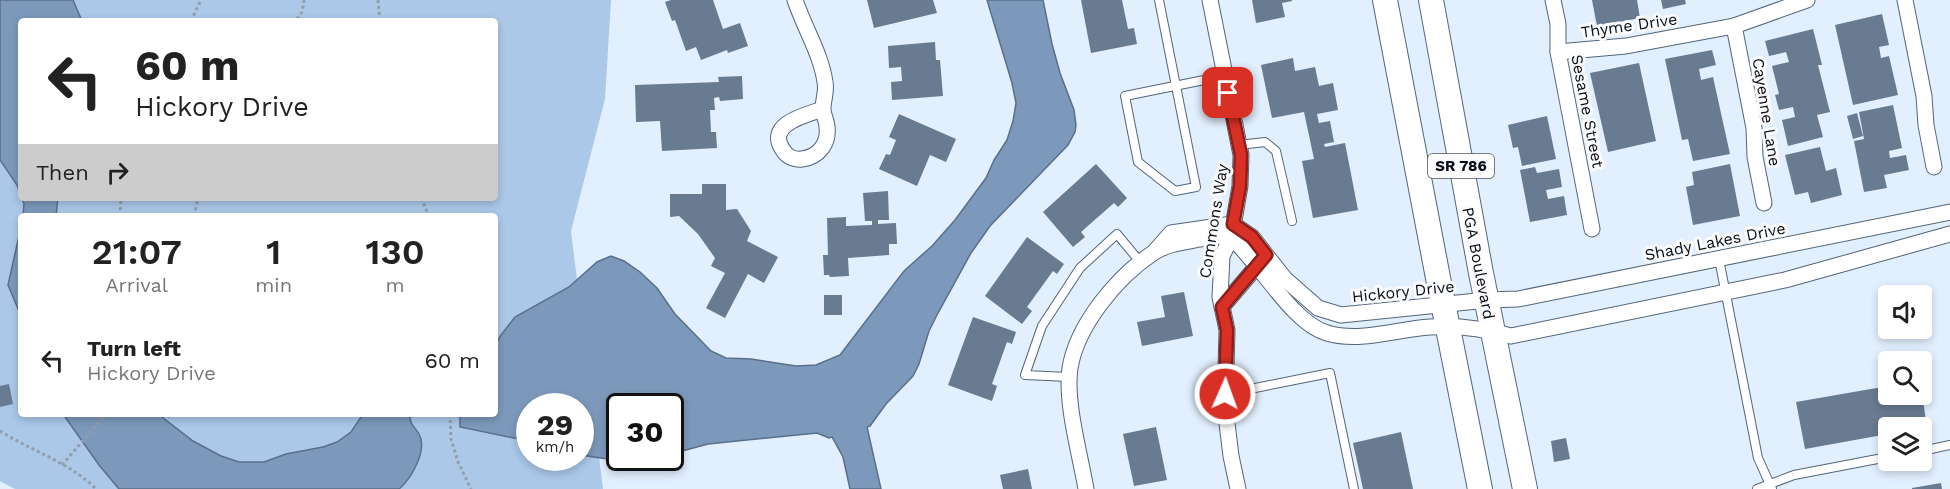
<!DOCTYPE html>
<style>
body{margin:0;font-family:"Work Sans",sans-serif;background:#f2f2f2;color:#222;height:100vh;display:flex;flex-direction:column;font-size:22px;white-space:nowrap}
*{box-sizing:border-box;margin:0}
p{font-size:20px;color:#767676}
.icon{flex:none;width:33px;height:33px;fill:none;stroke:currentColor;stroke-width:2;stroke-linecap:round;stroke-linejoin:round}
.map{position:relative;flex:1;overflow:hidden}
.side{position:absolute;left:18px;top:213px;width:480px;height:204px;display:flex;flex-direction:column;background:#fff;border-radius:6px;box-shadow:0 3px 9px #0003}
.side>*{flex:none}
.guide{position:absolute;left:18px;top:18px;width:480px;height:183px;border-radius:6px;box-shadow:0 3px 9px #0003;background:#fff;color:#222;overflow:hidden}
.controls{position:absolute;left:1878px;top:285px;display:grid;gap:12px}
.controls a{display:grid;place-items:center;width:54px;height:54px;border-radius:6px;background:#fff;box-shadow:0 3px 9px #0003;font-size:30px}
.speed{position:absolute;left:516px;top:393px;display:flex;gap:12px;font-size:30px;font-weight:700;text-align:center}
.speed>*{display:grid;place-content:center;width:78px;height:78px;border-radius:50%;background:#fff;box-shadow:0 3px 9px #0003;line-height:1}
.speed small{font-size:15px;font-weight:400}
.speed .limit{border:3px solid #111;border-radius:9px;background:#fff;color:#111}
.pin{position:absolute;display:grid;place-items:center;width:51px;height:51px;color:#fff;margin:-26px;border-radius:12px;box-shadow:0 3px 9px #0006}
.me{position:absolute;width:66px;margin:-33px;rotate:2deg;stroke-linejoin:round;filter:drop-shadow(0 0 4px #0008)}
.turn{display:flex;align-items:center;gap:21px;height:126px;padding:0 18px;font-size:27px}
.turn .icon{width:78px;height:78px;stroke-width:2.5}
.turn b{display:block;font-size:42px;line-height:51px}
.then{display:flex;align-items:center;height:57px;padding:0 18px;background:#0003;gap:12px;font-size:22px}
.eta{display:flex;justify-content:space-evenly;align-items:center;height:102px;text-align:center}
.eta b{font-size:36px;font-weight:600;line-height:42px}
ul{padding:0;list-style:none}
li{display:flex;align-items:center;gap:18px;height:90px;padding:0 18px}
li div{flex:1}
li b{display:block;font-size:22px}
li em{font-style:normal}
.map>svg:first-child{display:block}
</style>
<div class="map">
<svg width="1950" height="489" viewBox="0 0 1950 489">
<rect width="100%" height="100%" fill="#e2effe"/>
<!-- green -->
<path fill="#abc8e9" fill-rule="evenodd" d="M0,0H611L605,99L571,231L603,489H15L0,481ZM21,21H495V198H21ZM21,216H495V414H21ZM530,406H580V458H530Z"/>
<!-- water -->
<g fill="#7c99bb" stroke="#596f8a" stroke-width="1.5">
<polygon points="0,0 73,0 82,21 21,21 21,196 17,185 0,160"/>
<polygon points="987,0 1043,0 1052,44 1060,73 1074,110 1076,125 1075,132 1068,145 990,226 971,253 937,315 929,331 919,364 913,376 886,404 870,426 867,427 881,489 850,489 843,457 832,437 829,438 817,433 708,444 671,454 670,406 620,406 620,458 660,458 656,459 621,461 581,455 580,406 530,406 529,441 460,427 460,414 495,414 495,345 501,335 515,317 569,287 597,262 611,256 624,261 640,272 657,288 675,314 711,351 726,358 751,359 796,366 816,365 840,355 904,271 932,246 955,220 986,178 994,160 1007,140 1013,121 1016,103 1012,83"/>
<polygon points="22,198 58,198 56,216 23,216 24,204"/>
<polygon points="21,227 21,324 19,311 8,285"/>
<path d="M63,414H158L193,441L221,456L239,462H264L286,454L323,447L337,442L351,432L363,414H410C409,424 415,427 419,434C428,450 411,479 399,489H119L99,465Z"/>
</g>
<!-- building -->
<g fill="#687b91">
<polygon points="671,0 713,0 723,29 740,23 748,46 728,53 727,50 701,60 696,47 686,51 675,20 672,21 665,2"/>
<polygon points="867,0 933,0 937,13 874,28"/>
<polygon points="1081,0 1122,0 1128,29 1134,28 1137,44 1091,53"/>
<polygon points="1252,0 1292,0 1292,1 1282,3 1285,17 1256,23"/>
<polygon points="1592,0 1637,0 1640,18 1597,26"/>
<polygon points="1661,0 1685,0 1686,4 1663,9"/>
<polygon points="1882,14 1889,45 1879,47 1881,58 1889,56 1898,95 1853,105 1835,25"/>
<polygon points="1813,29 1822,65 1818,65 1830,112 1817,115 1823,137 1788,146 1782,120 1795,117 1793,107 1779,110 1775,95 1779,94 1772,66 1789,62 1786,52 1769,56 1765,41"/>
<polygon points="935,42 936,60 940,60 943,96 892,100 891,82 902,81 901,67 889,68 888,46"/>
<polygon points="1712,50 1716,65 1699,69 1701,80 1713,77 1730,154 1693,161 1688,139 1682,140 1665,59"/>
<polygon points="1293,58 1295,71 1315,67 1319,86 1333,83 1338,110 1317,114 1319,123 1330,121 1334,142 1324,144 1325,147 1345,143 1358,210 1313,218 1302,161 1314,159 1304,112 1272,118 1261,65"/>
<polygon points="1639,63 1656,141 1608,152 1590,73"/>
<polygon points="742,76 743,99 720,101 719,97 714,98 715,110 710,110 711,132 716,132 717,148 662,151 660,121 636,122 635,85 719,82 718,77"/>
<polygon points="1893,105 1902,148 1889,151 1890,158 1906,155 1909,170 1884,175 1887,188 1864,192 1854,141 1864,139 1859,112"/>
<polygon points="1857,113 1863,136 1853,139 1847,116"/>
<polygon points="899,114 956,139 946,162 930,155 917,186 879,169 886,154 890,155 896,140 889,137"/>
<polygon points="1547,116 1556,159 1522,166 1518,147 1513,148 1508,125"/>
<polygon points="1820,147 1826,171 1836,168 1842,195 1811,203 1808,192 1795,195 1785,155"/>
<polygon points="1096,164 1127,198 1118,207 1114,203 1081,232 1085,237 1073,247 1043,212"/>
<polygon points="1730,164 1740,216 1693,225 1686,187 1694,185 1692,172"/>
<polygon points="1535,167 1537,173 1559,169 1562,187 1546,190 1548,199 1564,196 1567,215 1530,222 1520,170"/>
<polygon points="702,184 726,184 726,210 737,209 751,231 747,241 778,257 764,283 748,274 725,318 706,308 725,273 711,266 715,258 698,234 679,216 670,217 670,194 702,194"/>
<polygon points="888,191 889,220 878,220 878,224 896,223 897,244 889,244 889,255 848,258 849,276 830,277 829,275 824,275 823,255 828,255 827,218 846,217 846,226 872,225 872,221 865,221 863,193"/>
<polygon points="1027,237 1064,264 1057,274 1053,271 1027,307 1032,311 1022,324 985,296"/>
<polygon points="1184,292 1193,336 1142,346 1137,322 1165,317 1161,296"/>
<rect x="824" y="295" width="18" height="20"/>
<polygon points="973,317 1016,332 1012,344 1007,342 992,384 997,386 992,401 948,385"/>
<polygon points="9,384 13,404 0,407 0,386"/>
<polygon points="1888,386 1888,394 1922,394 1927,427 1888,428 1888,434 1805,449 1796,402"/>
<polygon points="1156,427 1167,480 1134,486 1123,434"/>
<polygon points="1401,432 1413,489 1363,489 1353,443"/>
<polygon points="1566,438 1570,459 1554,462 1551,441"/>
<polygon points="1028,469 1032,489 1003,489 1000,475"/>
<polygon points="1941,483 1942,489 1912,489 1912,488"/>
</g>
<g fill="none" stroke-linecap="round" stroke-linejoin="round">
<!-- service casing -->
<g stroke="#53657a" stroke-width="10">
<g id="service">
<polyline points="1159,0 1196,187 1175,191 1138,162 1125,96 1224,76"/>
<polyline points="1239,145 1265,142 1276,151 1292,221"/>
<polyline points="1719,259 1758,458 1772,489"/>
<polyline points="1069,377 1025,375 1042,326 1080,268 1117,234 1141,263"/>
<polyline points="1225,394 1330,373 1354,489"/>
<polyline points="1922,451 1950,445"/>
<polyline points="1757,489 1794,475 1888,457"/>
</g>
</g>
<!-- minor casing -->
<g stroke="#53657a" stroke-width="17">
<g id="minor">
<path d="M795,0C804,27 821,54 825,82C827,91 823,100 823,109C823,115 827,121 827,127C829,143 819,157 802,159C795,160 787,157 783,150C765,124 806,115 823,109"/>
<polyline points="1210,0 1241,155 1240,186 1231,238 1222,256 1220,297 1227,330 1225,407 1231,456 1238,489"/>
<polyline points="1553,0 1558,24 1558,52 1592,229"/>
<polyline points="1905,0 1924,96 1926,125 1934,167"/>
<polyline points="1734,26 1754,128 1755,157 1764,203"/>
<polyline points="1558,52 1626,46 1734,26 1807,0"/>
<polyline points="1156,250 1171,233 1233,224 1252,237 1285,279 1318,308 1341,315 1487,300 1518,299 1950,212"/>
<polyline points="1222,307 1263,259"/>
<path d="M1086,489C1080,454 1065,402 1070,368C1077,325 1117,277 1153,253C1166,244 1184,242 1200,239C1209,238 1223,233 1231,238C1238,243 1245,252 1250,258C1270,280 1298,325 1327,333C1361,343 1396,329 1430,327C1456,325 1485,329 1511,336L1785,280L1950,234"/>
</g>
</g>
<!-- primary casing -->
<g stroke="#53657a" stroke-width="26">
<g id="primary">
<polyline points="1385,0 1439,283 1480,489"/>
<polyline points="1431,0 1481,273 1525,489"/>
</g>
</g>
<!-- path -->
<g stroke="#939eab" stroke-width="3" stroke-dasharray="3 3" stroke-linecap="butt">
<polyline points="378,0 380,21"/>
<polyline points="191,21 201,0"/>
<path d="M291,21C302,18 303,10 304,0"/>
<polyline points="421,198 429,216"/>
<polyline points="120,216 121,198"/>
<polyline points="194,216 198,198"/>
<polyline points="450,414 451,439 458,462 471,489"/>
<path d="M0,431C30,450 72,464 96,489"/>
<polyline points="62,465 106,414"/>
</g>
<!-- service -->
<use href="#service" stroke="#fff" stroke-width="8"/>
<!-- minor -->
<use href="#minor" stroke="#fff" stroke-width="15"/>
<!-- primary -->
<use href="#primary" stroke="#fff" stroke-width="24"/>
</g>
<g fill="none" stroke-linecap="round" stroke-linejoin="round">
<!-- route casing -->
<g stroke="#8d1f18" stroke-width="15">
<polyline id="route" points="1225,394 1227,330 1222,307 1266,255 1252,237 1233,224 1240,186 1241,155 1228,93"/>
</g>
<!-- route -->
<use href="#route" stroke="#d93025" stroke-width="10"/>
</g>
<g text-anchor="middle" stroke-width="6" stroke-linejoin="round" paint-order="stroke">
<!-- shield labels -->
<rect fill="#fbfbfb" stroke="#50545b" stroke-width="1.5" x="1428" y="154" width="66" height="24" rx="4.5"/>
<g font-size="15" font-weight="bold" fill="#070d16">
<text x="1461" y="171">SR 786</text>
</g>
<!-- street labels -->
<g font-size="16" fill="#070d16" stroke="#fbfbfb">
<text transform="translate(1629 25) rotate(-8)" y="6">Thyme Drive</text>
<text transform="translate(1588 111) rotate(79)" y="6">Sesame Street</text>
<text transform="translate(1767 112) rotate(81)" y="6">Cayenne Lane</text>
<text transform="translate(1213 221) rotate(-81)" y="6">Commons Way</text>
<text transform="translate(1715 241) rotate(-11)" y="6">Shady Lakes Drive</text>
<text transform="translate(1479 263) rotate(79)" y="6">PGA Boulevard</text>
<text transform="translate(1403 291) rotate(-6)" y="6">Hickory Drive</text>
</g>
</g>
</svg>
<div class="controls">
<a><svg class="icon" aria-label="sound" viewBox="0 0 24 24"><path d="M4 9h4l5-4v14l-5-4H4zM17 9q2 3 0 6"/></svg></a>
<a><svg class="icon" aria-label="search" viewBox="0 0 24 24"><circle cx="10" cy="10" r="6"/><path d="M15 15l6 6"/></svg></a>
<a><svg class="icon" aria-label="layers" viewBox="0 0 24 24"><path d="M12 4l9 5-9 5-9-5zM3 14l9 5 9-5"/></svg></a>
</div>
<div class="speed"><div>29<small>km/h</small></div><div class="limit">30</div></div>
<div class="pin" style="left:1228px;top:93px;background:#d93025"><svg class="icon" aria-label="arrive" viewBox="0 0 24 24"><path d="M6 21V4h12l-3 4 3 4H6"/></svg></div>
<svg class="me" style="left:1225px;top:394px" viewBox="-20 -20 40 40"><circle r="17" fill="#d93025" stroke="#fff" stroke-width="3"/><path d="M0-11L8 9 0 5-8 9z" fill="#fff"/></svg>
<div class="guide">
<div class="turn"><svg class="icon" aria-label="left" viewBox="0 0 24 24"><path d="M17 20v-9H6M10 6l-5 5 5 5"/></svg><div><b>60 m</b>Hickory Drive</div></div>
<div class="then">Then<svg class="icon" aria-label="right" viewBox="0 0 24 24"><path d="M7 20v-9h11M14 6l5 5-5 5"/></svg></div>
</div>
<section class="side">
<div class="eta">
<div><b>21:07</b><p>Arrival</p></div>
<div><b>1</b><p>min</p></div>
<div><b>130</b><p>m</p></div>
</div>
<ul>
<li><svg class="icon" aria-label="left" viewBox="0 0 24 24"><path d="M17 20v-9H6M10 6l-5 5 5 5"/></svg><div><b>Turn left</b><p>Hickory Drive</p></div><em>60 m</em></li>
</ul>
</section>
</div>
